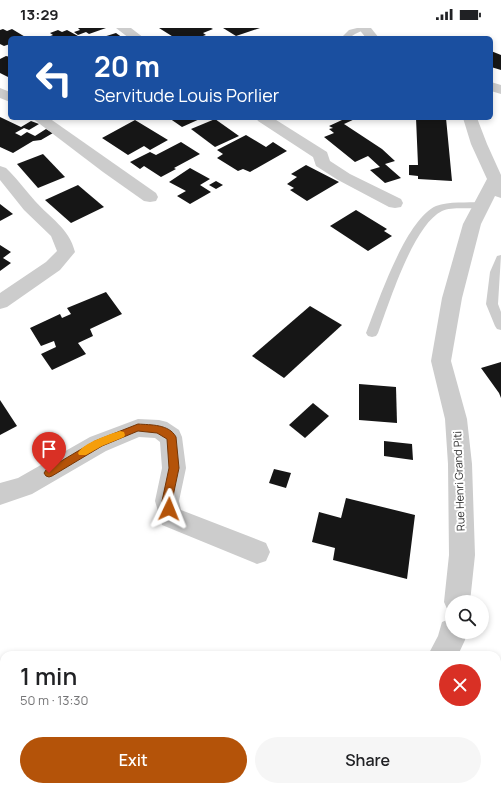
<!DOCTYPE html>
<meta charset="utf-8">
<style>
body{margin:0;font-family:Manrope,sans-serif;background:#f6f6f6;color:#202124;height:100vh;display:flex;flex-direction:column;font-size:15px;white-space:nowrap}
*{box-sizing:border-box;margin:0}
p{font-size:13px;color:#757577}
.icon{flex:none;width:22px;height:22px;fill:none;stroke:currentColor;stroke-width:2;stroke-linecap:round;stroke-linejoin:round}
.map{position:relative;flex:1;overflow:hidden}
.side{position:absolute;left:0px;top:623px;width:501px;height:140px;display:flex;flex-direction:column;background:#fff;border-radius:12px 12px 0 0;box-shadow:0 2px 6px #0003}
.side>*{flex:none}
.guide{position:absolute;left:8px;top:8px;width:485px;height:84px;border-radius:6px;box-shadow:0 2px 6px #0003;background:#1a4fa0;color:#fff;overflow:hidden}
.tools{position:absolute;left:445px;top:567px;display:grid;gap:8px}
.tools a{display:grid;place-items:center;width:44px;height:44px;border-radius:50%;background:#fff;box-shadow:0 2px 6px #0003;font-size:20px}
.pin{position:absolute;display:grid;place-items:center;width:34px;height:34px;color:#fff;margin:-41px -17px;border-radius:50% 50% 50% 0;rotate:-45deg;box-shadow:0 0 4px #0007}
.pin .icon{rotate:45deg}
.me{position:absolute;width:44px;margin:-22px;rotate:2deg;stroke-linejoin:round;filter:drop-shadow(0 0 3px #0008)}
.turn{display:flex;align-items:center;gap:14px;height:84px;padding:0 20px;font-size:18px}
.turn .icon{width:52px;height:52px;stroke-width:2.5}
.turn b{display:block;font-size:28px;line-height:34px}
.round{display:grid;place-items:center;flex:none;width:42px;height:42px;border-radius:21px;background:#f6f6f6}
.head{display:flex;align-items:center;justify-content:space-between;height:68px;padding:0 20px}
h1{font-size:24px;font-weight:600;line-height:30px}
.button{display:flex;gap:8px;margin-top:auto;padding:8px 20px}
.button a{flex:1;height:46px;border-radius:24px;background:#b45309;color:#fff;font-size:16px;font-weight:600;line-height:46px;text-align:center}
.button a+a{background:#f6f6f6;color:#202124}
.status{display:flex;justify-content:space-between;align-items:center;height:28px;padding:0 20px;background:#fff;direction:ltr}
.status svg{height:11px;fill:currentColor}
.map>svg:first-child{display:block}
</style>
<div class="status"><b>13:29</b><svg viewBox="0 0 49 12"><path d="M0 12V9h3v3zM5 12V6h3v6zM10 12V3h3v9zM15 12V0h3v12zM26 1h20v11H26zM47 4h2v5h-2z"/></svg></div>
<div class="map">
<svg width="501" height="763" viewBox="0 0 501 763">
<rect width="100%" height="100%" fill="#fff"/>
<!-- building -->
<g fill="#161616">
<polygon points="78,0 106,0 89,6 86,4 78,7 74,4 80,2"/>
<polygon points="159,0 211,0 213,1 203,5 206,7 197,10 175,10"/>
<polygon points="223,0 260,0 236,8"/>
<polygon points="3,1 7,3 12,1 27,10 10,10 10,16 4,18 0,16 0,2"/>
<polygon points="58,2 62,4 67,2 78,8 73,10 45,10 53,7 50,5"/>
<polygon points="116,5 123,10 100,10"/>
<polygon points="491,23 501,27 501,42 491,39"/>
<polygon points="6,28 10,29 10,48 8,49 0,45 0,31"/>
<polygon points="0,89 21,99 31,93 39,96 29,102 24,100 15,105 21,108 27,104 35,108 46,101 53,105 41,112 33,113 13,125 0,119"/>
<polygon points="169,90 202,90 182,99"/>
<polygon points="339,90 357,90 344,96 382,121 395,133 385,136 401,150 385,155 370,142 380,139 368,128 355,134 324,109 334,105 329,101 333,100 329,98 342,92"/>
<polygon points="416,90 446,90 452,153 418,151 418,148 409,147 409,137 418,137"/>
<polygon points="215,91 239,108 215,119 191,101"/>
<polygon points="135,92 168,112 150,122 144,118 128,127 102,110"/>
<polygon points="246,107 266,119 273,114 287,123 250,144 243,141 238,143 217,130 223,126 217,122"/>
<polygon points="181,114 200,126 174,140 176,141 161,149 144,138 140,141 130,134 150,124 156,127"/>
<polygon points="43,126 65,149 38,160 17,136"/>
<polygon points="306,137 339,154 307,173 290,162 294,160 287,156 297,149 291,146"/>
<polygon points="190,140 210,151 200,157 211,164 190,176 177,168 186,163 169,154"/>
<polygon points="216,153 223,157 216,161 209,157"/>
<polygon points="78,157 104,179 71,195 45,172"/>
<polygon points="0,176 13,186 0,193"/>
<polygon points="356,182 387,201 384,203 392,208 368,223 330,198"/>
<polygon points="0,217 11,224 3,230 11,235 0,243"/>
<polygon points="106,264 122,286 90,301 93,308 78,315 86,326 52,342 41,326 56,319 54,313 41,318 30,300 60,286 62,290 71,286 67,280"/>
<polygon points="310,278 342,297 284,350 252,328"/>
<polygon points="501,334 501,370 499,365 481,340"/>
<polygon points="359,356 396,359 397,395 359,392"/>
<polygon points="0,372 17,398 0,407"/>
<polygon points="313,375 329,388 305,410 289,397"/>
<polygon points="384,413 412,416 413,432 384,428"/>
<polygon points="274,441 291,445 286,460 269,455"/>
<polygon points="346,470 415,487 407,551 333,532 335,520 312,514 319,484 341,490"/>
<polygon points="292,759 315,759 313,763 302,763"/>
</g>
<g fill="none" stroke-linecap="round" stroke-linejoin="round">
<!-- lane -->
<g fill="#ccc" fill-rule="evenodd">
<polygon points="357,0 368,0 355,6 349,10 341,10 349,2"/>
<path d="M481,174L485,175L486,177L485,179C472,182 452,178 442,183C413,197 389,276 378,305L376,308L372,309L368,308L366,305C378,275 405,192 436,178C449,173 467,175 481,174Z"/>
<polygon points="501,227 498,276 501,284 501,302 497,301 495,298 486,276 490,244 497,228"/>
</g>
<!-- street -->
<g fill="#ccc" fill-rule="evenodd">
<polygon points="116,0 131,0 144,10 129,10"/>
<polygon points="358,0 371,0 379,10 366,10"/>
<polygon points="491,54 501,57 501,66 491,63"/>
<polygon points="0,60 10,64 10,74 0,70"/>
<polygon points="32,90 49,90 156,165 158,169 156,173 150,174 144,173 103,144"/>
<polygon points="256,90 273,90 327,124 330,133 350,146 401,171 403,175 401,179 395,180 389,179 338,152 316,138 313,129 258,93"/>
<polygon points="463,90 477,90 487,116 501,147 501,170 495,168 481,196 462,270 451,333 467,391 472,436 475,527 470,574 452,574 452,585 448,583 444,574 449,527 448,436 445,391 431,333 442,270 463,196 487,151 471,116"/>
<path d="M0,138L6,140L10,144C19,153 26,163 35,173C50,190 69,200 75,224L60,242L7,279L0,281V265L46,234L57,223L51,208L24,182L0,152Z"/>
<polygon points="138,391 159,392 167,394 179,402 182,409 186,440 179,473 181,482 266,515 270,524 266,533 257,536 162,497 155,473 162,440 160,414 155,410 139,409 106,423 32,466 0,477 0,455 18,450 90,409"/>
<polygon points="452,590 452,604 466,604 465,612 458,627 428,627 438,608 442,594"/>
<polygon points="347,759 380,759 378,763 345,763"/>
</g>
</g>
<!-- route -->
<path fill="#b45309" stroke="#753606" d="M138,396C151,397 169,396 176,409L179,440L172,473L174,481L172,484L169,486L165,484L162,473L169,440L167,411L157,405L138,403L102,418L52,448L49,449L46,448L44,445L46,442L95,413Z"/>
<!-- slow -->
<path fill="#f59e0b" d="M120,403L124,404L125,407L124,409L102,418L86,427H79L78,425C83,415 110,406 120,403Z"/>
<g text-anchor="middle" stroke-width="4" stroke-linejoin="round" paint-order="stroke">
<!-- street labels -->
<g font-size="11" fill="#2f2f2f" stroke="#fff">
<text transform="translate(459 453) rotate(-92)" y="4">Rue Henri Grand Piti</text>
</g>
</g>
</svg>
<div class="tools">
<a><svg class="icon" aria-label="search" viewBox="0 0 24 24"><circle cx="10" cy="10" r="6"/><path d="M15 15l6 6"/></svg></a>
</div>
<div class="pin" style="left:49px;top:445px;background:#d93025"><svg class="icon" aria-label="arrive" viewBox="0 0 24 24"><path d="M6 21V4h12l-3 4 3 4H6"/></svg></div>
<svg class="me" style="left:169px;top:481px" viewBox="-20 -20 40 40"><path d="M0-17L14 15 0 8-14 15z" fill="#b45309" stroke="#fff" stroke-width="4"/></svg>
<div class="guide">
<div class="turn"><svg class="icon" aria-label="left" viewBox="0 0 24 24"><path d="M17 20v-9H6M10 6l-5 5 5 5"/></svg><div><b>20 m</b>Servitude Louis Porlier</div></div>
</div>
<section class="side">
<div class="head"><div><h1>1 min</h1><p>50 m · 13:30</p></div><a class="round" style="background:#d93025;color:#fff"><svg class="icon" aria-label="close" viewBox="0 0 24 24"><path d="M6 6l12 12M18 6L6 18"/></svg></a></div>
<div class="button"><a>Exit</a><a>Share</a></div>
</section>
</div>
